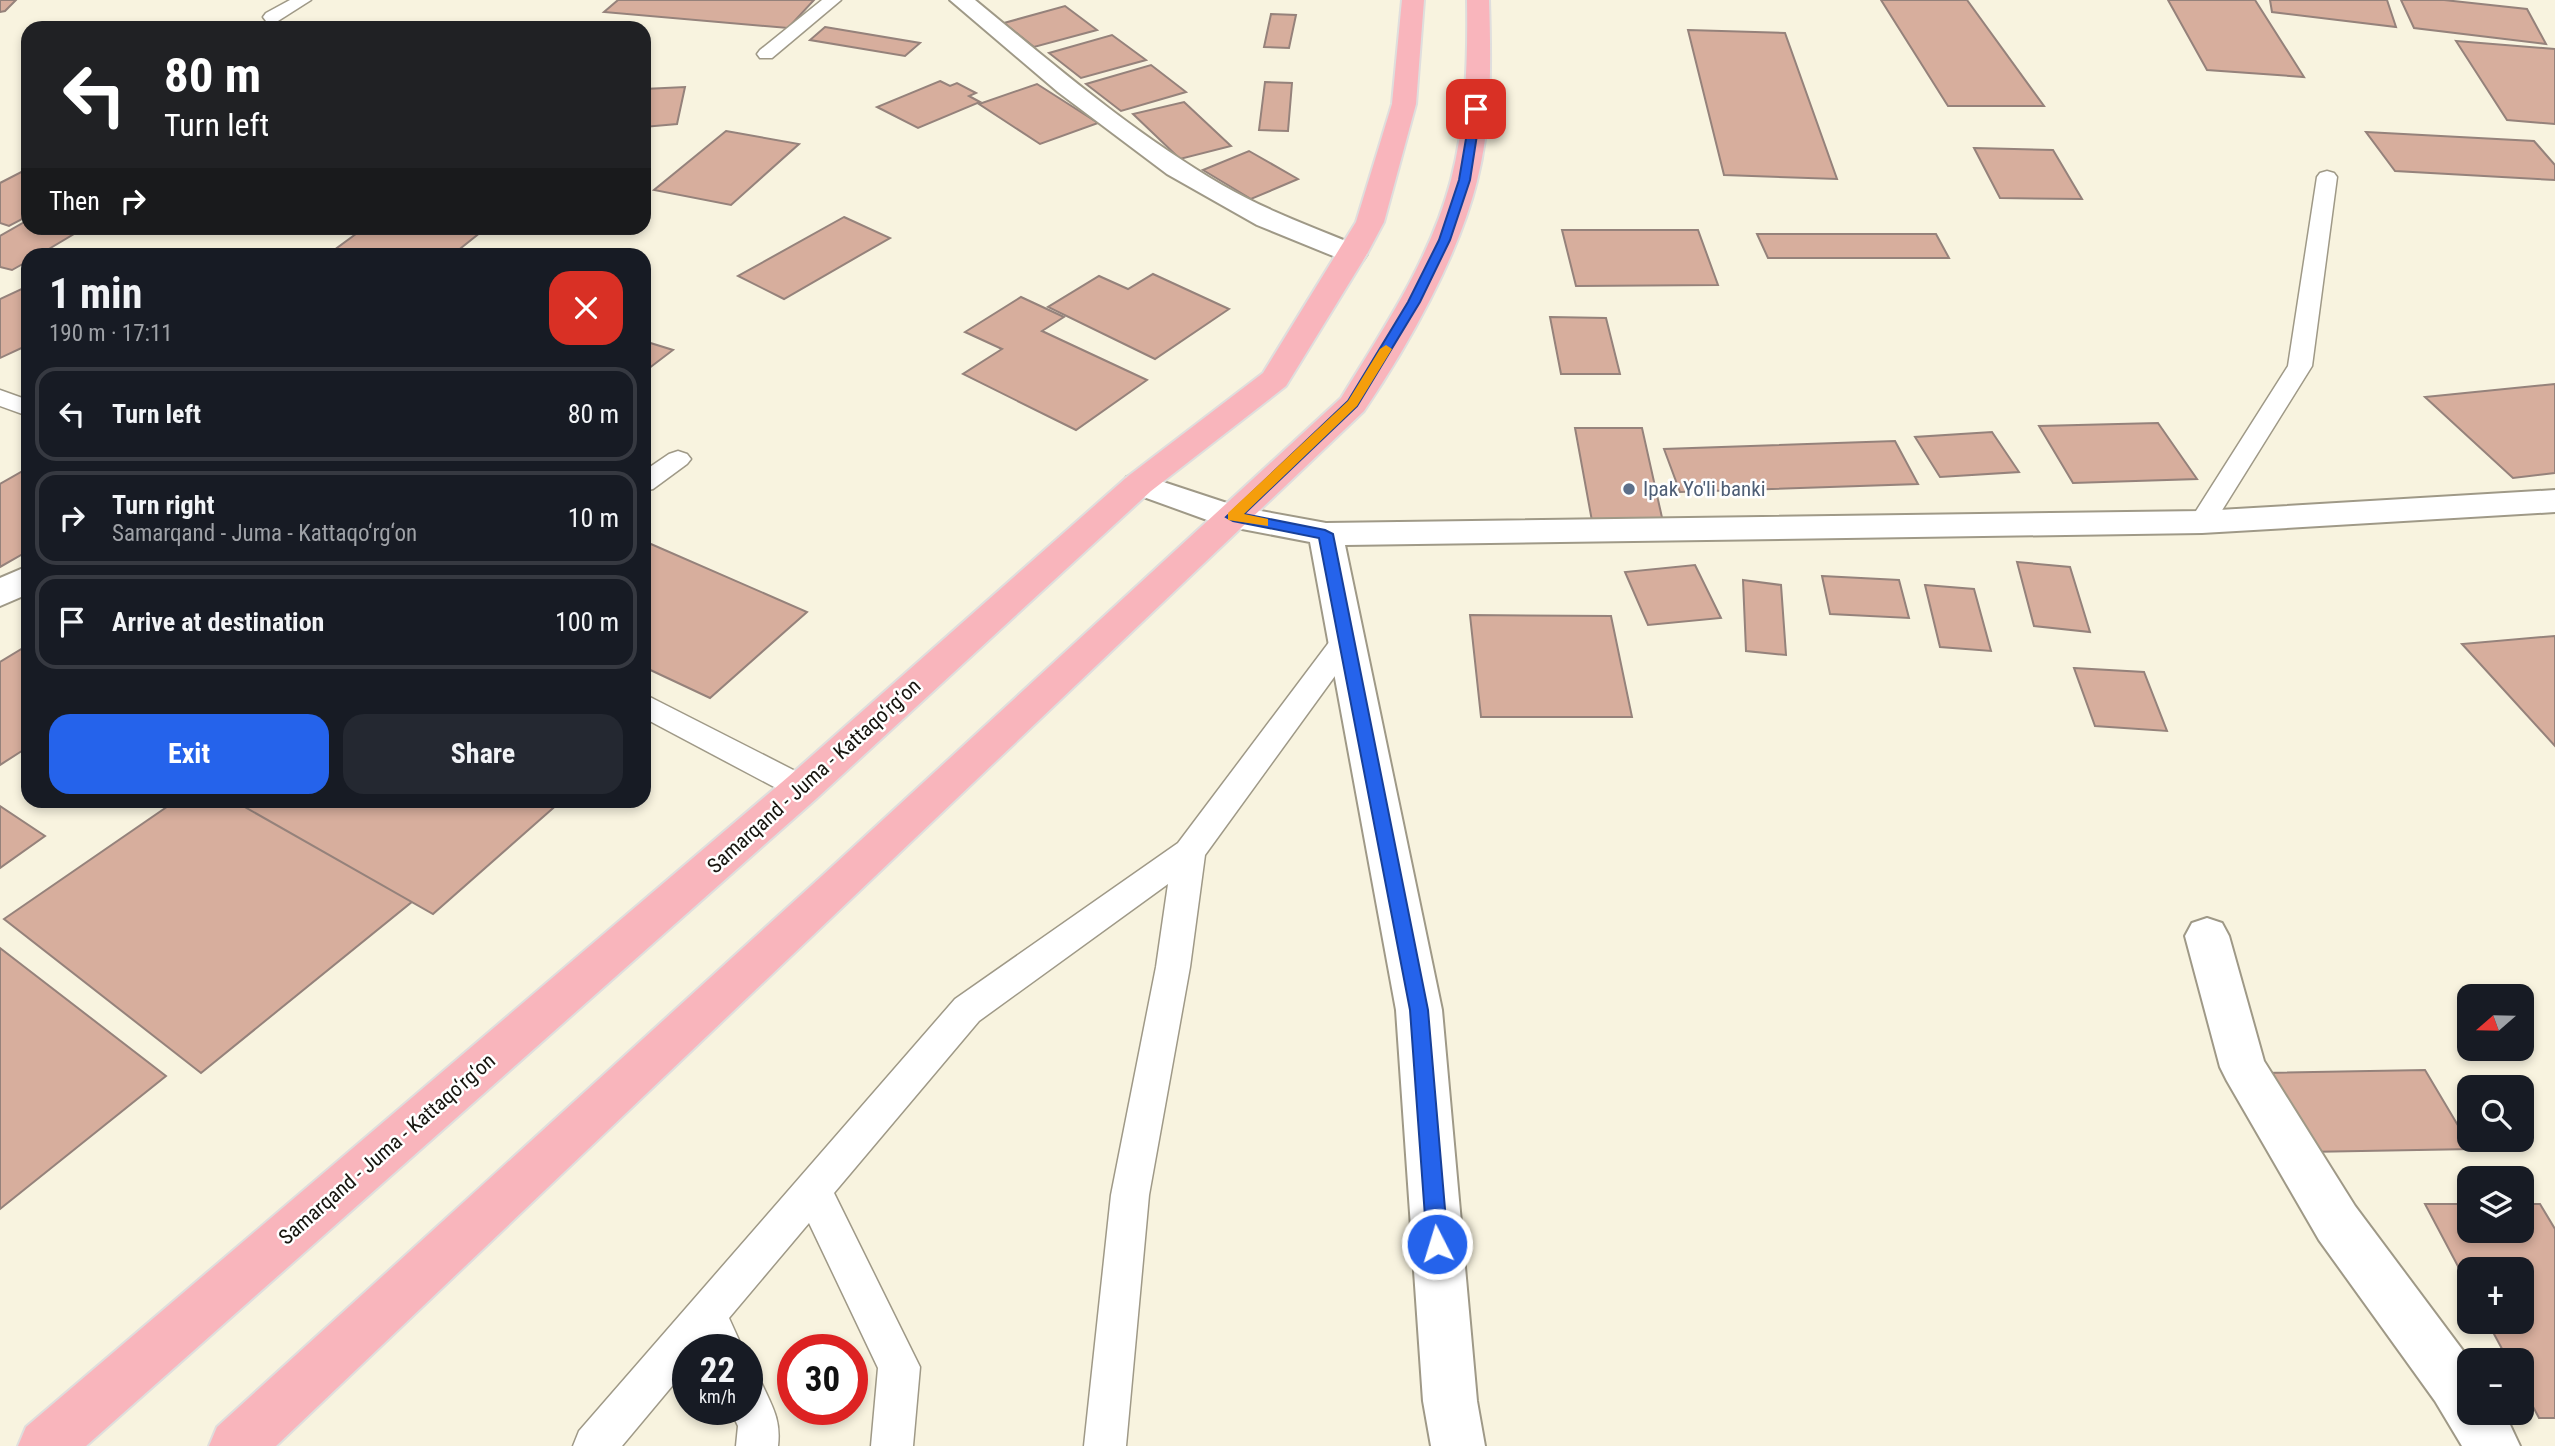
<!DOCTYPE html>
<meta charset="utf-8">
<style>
body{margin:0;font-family:"Roboto Condensed",sans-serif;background:#242831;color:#f1f3f6;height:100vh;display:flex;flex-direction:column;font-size:26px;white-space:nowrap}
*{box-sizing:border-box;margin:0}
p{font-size:23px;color:#9ea1a6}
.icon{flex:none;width:38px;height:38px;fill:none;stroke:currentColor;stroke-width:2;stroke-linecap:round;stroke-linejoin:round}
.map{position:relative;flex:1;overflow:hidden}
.panel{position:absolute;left:21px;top:248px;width:630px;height:560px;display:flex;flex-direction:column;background:#171b24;border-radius:21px;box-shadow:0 4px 10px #0003}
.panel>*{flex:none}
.guide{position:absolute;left:21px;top:21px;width:630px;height:214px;border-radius:21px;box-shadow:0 4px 10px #0003;background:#202124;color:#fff;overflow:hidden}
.needle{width:46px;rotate:250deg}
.tools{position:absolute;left:2457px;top:984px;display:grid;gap:14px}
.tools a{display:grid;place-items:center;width:77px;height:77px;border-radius:14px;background:#171b24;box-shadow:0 4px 10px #0003;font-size:35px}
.speed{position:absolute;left:672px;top:1334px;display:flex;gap:14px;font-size:35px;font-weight:700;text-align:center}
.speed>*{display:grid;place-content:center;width:91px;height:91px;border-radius:50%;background:#171b24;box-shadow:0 4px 10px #0003;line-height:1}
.speed small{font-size:18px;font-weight:400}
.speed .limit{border:10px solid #d22;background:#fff;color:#111}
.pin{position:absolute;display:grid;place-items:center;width:60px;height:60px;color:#fff;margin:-30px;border-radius:14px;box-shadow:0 4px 10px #0006}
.me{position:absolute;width:77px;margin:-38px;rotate:355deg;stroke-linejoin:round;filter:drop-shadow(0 0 5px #0008)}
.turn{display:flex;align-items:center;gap:24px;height:147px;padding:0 28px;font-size:32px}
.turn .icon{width:91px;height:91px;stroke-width:2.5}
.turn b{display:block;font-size:49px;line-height:60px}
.then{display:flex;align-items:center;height:66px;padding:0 28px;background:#0003;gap:14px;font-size:26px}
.round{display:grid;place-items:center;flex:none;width:74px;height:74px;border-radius:21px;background:#242831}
.head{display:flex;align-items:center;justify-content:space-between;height:119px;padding:0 28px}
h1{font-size:42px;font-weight:700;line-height:52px}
.button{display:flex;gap:14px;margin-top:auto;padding:14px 28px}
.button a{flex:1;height:80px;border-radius:21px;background:#2563eb;color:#fff;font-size:28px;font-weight:700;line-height:80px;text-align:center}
.button a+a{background:#242831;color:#f1f3f6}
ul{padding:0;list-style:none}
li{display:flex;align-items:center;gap:21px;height:94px;margin:0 14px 10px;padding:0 14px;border:4px solid #363941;border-radius:21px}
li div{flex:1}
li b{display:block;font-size:26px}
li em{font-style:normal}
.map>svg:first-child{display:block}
</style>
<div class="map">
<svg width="2555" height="1446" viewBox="0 0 2555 1446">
<rect width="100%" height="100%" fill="#f8f3df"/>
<!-- building -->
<g fill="#d7ae9d" stroke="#95827b" stroke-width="2">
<polygon points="0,0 16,0 5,11 0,12"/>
<polygon points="618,0 814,0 788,28 604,12"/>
<polygon points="1881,0 1967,0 2044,106 1948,106"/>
<polygon points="2168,0 2255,0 2304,77 2207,70"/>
<polygon points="2270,0 2387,0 2396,27 2272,12"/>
<polygon points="2401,0 2444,0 2527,9 2546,44 2414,28"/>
<polygon points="1065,6 1097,30 1034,47 1004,23"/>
<polygon points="1271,14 1296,15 1289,48 1264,47"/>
<polygon points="825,27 920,43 905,56 810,40"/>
<polygon points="1688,30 1785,33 1837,179 1724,175"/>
<polygon points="1112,35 1146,60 1081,78 1049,53"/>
<polygon points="2456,41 2555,49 2555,124 2507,120"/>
<polygon points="1151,65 1186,92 1121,111 1086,84"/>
<polygon points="940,81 950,86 957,83 976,93 969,96 980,102 918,128 877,107"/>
<polygon points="1265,82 1292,83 1288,131 1259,130"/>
<polygon points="1037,84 1098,123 1040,144 979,104"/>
<polygon points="685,87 677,124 644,127 644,89"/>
<polygon points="1184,102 1231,146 1180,159 1133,114"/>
<polygon points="726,131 799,144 731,205 654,190"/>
<polygon points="2366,132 2534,141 2555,165 2555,180 2395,171"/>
<polygon points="1974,148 2053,150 2082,199 2000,198"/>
<polygon points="1249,151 1298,179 1251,199 1203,170"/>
<polygon points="25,170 28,171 28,216 9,226 0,223 0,183"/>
<polygon points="844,217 890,238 784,299 738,276"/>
<polygon points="28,220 28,228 84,228 37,256 28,256 28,261 12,270 0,267 0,236"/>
<polygon points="364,228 486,228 451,256 326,256"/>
<polygon points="1562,230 1698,230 1718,285 1576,286"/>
<polygon points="1757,234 1936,234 1949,258 1768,258"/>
<polygon points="1153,274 1229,309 1155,359 1048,307 1099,276 1128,289"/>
<polygon points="28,286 28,345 0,358 0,299"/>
<polygon points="1021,297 1064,317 1042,331 1147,380 1076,430 963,374 1002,349 965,332"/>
<polygon points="1550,317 1606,318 1620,374 1561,374"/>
<polygon points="644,341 673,350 644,372"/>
<polygon points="2555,384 2555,473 2513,478 2425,397"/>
<polygon points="2158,423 2197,479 2073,483 2039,426"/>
<polygon points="1575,428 1642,428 1663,522 1592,521"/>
<polygon points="1992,432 2019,472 1940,477 1915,437"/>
<polygon points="1895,441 1918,484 1680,492 1664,449"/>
<polygon points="28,468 28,551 0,567 0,484"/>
<polygon points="644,541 807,612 710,698 644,667"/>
<polygon points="2017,562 2070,567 2090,632 2034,626"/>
<polygon points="1695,565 1721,618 1648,625 1625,572"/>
<polygon points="1822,576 1899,580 1909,618 1830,614"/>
<polygon points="1743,580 1781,585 1786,655 1746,651"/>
<polygon points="1925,585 1974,589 1991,651 1940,647"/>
<polygon points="1470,615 1611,616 1632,717 1481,717"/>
<polygon points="2555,636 2555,746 2462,644"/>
<polygon points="28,645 28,747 0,765 0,662"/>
<polygon points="2074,668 2144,672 2167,731 2095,726"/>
<polygon points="174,802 262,802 413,901 201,1073 4,919"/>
<polygon points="236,802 560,802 433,914"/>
<polygon points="0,806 45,836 0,868"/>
<polygon points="0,948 166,1076 0,1209"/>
<polygon points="2425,1070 2472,1149 2306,1152 2266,1073"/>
<polygon points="2425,1204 2469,1204 2469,1230 2522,1230 2522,1204 2540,1204 2555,1229 2555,1418 2539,1418 2522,1386 2522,1360 2508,1360 2487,1321 2522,1321 2522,1269 2469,1269 2469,1287"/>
</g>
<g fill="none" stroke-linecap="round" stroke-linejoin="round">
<!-- lane casing -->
<g stroke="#9f9987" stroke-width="3">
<g id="lane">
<polygon points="290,0 311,0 278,21 266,21 263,17 266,13"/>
<polygon points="822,0 841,0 772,58 760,58 757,54 760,50"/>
<polygon points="2327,171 2334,173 2337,177 2312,366 2211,528 2202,530 2193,528 2189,522 2288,366 2317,177 2320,173"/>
<polygon points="0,390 28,400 28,416 0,406"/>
<polygon points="678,451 687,454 691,459 687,464 653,489 644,491 644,471 669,454"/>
<polygon points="1346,630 1356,633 1360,640 1356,647 1205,855 1190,967 1149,1195 1126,1446 1084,1446 1111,1195 1156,967 1168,884 979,1021 834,1193 920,1367 913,1446 871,1446 878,1368 809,1223 729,1318 743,1349 688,1349 688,1367 622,1446 573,1446 579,1431 955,999 1178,843 1336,633"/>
<polygon points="644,694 813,780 817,788 813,796 802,800 791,796 644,718"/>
<path d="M747,1378L762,1384C773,1408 781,1420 778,1446H736L738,1426L730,1409H747Z"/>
</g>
</g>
<!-- street casing -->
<g stroke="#9f9987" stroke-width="4">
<g id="street">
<path d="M950,0H975C1054,65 1133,133 1222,185C1267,211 1315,228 1363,248L1367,254L1363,260L1353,262L1343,260L1257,225L1167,174L1058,92Z"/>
<polygon points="1139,474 1239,507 1326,523 2202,511 2555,490 2555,512 2202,533 1345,545 1442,1010 1477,1401 1485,1446 1431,1446 1423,1401 1396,1010 1310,542 1221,525 1127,491 1122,484 1127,477"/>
<polygon points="28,566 28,594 0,606 0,578"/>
<polygon points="2207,918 2222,923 2229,936 2264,1061 2355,1206 2470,1360 2469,1412 2504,1412 2520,1446 2462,1446 2435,1401 2319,1240 2227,1081 2220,1067 2185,936 2192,923"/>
</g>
</g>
<!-- primary casing -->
<g stroke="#dfdedd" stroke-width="4">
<g id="primary">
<polygon points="1402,0 1424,0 1416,104 1384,222 1367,254 1286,386 1151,491 816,799 86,1446 18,1446 26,1427 788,777 1127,477 1263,373 1356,222 1392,104"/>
<path d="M1467,0H1489C1491,60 1492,122 1477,181C1458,257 1408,346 1364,411L276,1446H209L217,1427L823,875L1341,398C1383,329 1430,260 1451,180C1466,122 1468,60 1467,0Z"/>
</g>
</g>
<!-- lane -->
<use href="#lane" fill="#fff" fill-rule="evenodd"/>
<!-- street -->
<use href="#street" fill="#fff" fill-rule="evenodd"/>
<!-- primary -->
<use href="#primary" fill="#f9b5bc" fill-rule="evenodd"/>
</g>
<!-- route -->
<polygon fill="#2563eb" stroke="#184099" stroke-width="2" points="1476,106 1481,109 1470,180 1450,240 1420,302 1357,406 1244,514 1325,530 1333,534 1428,1010 1448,1244 1445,1251 1437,1254 1430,1251 1427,1244 1410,1010 1319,538 1233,521 1226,517 1348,401 1408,302 1439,240 1459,180 1471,109"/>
<!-- slow -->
<polygon fill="#f59e0b" points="1386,345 1392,349 1357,406 1244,514 1268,519 1268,526 1228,520 1228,513 1348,401 1380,349"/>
<!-- markers -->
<circle fill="#5c6f8a" stroke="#fff" stroke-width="2.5" cx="1629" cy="489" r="7"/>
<g text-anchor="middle" stroke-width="5" stroke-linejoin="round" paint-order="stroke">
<!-- service labels -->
<g font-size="21" fill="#4e5e75" stroke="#fff" text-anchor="start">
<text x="1643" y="496">Ipak Yo'li banki</text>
</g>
<!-- street labels -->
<g font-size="21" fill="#17150f" stroke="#fff">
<text transform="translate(814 776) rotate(-42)" y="7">Samarqand - Juma - Kattaqo‘rg‘on</text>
<text transform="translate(387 1149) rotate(-41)" y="7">Samarqand - Juma - Kattaqo‘rg‘on</text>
</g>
</g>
</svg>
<div class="tools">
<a><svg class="needle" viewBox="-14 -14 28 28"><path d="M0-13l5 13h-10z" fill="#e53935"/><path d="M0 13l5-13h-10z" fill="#9ea1a6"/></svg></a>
<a><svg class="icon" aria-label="search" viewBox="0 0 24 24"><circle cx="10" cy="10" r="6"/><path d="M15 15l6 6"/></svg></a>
<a><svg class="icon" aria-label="layers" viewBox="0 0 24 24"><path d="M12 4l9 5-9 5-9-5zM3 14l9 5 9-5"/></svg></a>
<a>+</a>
<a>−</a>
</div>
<div class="speed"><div>22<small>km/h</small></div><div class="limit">30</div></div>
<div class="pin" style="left:1476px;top:109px;background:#d93025"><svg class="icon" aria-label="arrive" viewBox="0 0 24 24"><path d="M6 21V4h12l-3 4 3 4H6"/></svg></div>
<svg class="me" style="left:1437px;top:1244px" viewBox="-20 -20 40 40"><circle r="17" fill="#2563eb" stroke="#fff" stroke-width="3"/><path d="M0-11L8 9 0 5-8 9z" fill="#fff"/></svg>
<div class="guide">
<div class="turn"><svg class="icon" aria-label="left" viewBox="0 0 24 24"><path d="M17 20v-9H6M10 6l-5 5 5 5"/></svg><div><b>80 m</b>Turn left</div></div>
<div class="then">Then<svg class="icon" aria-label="right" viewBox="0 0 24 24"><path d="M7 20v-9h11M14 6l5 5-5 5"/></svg></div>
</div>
<section class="panel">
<div class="head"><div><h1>1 min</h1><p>190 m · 17:11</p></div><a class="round" style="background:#d93025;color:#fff"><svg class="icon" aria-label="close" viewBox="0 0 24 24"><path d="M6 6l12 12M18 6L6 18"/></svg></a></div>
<ul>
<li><svg class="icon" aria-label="left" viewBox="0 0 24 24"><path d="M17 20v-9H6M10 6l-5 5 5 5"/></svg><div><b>Turn left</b></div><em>80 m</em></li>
<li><svg class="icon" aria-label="right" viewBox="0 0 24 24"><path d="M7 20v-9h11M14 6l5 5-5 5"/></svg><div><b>Turn right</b><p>Samarqand - Juma - Kattaqo‘rg‘on</p></div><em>10 m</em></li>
<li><svg class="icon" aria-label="arrive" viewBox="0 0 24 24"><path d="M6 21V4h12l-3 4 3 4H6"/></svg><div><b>Arrive at destination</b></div><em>100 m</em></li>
</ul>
<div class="button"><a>Exit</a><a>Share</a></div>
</section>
</div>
